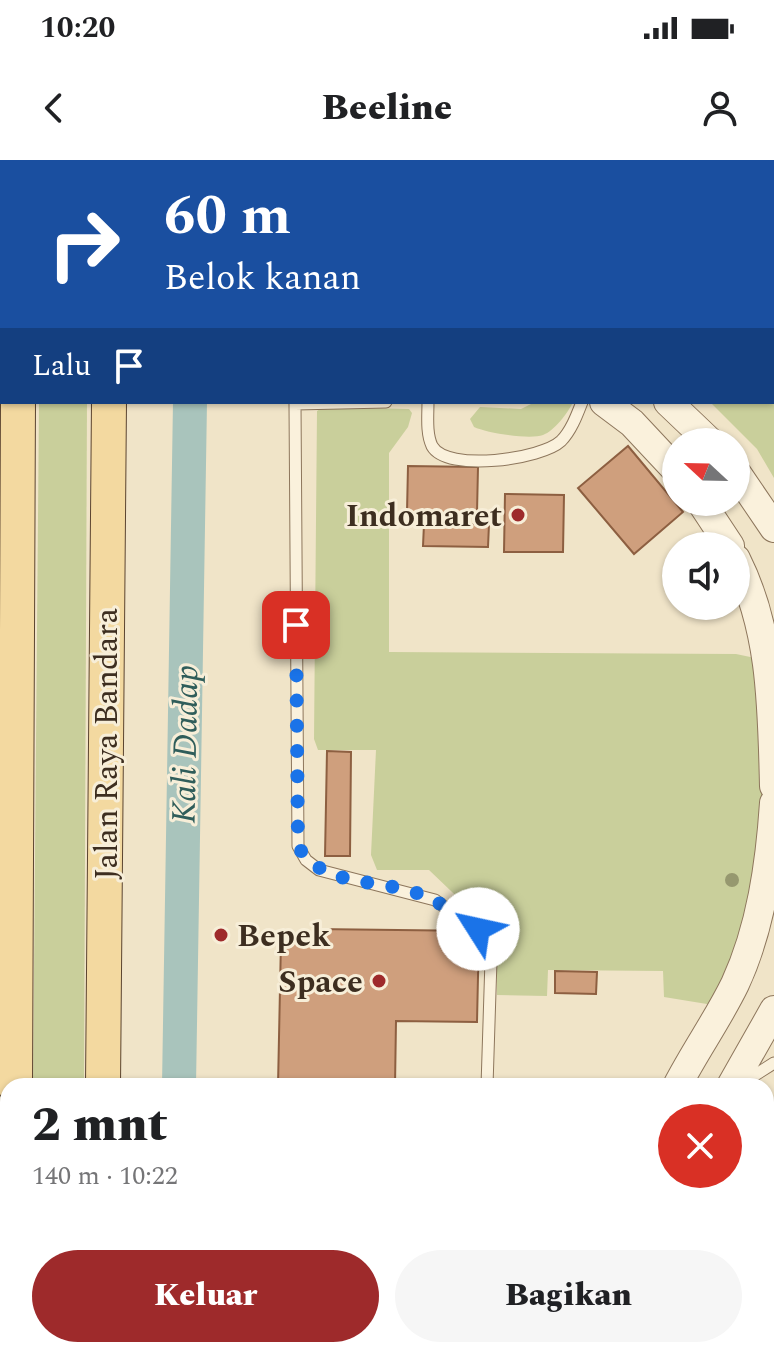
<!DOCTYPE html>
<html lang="id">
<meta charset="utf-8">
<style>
body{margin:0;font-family:Spectral,serif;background:#f6f6f6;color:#202124;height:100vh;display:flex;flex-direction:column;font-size:30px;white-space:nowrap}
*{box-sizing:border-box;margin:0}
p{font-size:26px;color:#757577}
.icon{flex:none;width:44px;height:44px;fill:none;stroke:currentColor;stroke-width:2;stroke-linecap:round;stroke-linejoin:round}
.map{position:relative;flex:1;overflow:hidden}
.sheet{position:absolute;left:0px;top:918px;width:774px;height:280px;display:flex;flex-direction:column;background:#fff;border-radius:24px 24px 0 0;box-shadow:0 2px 6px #0004}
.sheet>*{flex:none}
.hud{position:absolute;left:0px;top:0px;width:774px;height:244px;box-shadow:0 2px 6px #0004;background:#1a4fa0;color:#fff;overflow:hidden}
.needle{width:52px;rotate:292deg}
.buttons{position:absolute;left:662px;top:268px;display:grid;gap:16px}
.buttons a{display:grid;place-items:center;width:88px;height:88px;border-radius:50%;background:#fff;box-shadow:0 2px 6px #0004;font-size:40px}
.pin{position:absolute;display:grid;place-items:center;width:68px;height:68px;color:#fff;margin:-34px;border-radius:16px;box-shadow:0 4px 12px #0006}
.me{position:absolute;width:88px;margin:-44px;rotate:305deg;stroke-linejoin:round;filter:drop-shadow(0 0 6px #0008)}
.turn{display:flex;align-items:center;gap:28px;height:168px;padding:0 32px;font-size:36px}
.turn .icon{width:104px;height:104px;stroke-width:2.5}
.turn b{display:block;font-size:56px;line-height:68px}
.then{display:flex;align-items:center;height:76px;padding:0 32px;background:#0003;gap:16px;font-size:30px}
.round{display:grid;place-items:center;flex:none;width:84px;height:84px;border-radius:42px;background:#f6f6f6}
.headline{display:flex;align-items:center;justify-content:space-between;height:136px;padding:0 32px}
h1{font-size:48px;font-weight:800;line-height:60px}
.primary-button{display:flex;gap:16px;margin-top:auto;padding:16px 32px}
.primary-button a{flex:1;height:92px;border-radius:48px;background:#9e2a2b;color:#fff;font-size:32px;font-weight:800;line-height:92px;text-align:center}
.primary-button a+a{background:#f6f6f6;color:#202124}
.status{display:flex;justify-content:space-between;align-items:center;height:56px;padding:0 40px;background:#fff;direction:ltr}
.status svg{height:22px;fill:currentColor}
header{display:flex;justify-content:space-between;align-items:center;height:104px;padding:0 32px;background:#fff;font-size:36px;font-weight:800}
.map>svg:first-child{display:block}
</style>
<div class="status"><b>10:20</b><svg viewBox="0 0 49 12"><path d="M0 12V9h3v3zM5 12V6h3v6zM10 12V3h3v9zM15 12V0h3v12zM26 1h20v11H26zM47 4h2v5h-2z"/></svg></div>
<header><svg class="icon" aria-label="back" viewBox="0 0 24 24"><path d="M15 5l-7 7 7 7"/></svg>Beeline<svg class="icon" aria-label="person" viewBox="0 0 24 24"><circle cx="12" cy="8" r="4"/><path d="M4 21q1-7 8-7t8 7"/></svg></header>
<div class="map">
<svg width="774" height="1198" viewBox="0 0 774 1198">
<rect width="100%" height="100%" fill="#f0e4c8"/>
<!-- green -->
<g fill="#c9cf9b">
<polygon points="642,0 774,0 774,318 757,289 710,242 772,242 772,2"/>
<polygon points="39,242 87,242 84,926 33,926"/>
<path d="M535,242H573C568,253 554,271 543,275C530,280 487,273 474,267L470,259L480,247L521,249Z"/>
<path d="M323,247L409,249L412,253L408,267L389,293V492L736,494L755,498C762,589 770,683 745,772C738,797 723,822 713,845L664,837L663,811L548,810L547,836L497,835V775L429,710H377L371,695L376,590H318L314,579L317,251Z"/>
<polygon points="774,941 774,1190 759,1198 736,1198 731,1190 766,1190 766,957"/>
<rect x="30" y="1190" width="53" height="8"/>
</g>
<!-- water -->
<polygon fill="#a9c4bc" stroke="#6f938a" stroke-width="2" points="774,1004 774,1175 766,1168 766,1014"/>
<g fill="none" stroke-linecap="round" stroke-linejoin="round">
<!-- river -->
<g stroke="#a9c4bc" stroke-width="34">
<polyline points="194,2 194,0"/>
<polyline points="179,926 190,242"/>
<polyline points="175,1198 175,1190"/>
</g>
</g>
<!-- building -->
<g fill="#cf9f7d" stroke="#8d5f41" stroke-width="2">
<polygon points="306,0 376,0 306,2"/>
<polygon points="628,286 683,352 634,394 578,328"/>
<polygon points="408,306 478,307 477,353 407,352"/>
<polygon points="505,334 564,335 563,392 504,392"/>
<polygon points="424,364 489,364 488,387 423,386"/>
<polygon points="327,591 351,592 350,696 325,696"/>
<polygon points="315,769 479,771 477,862 396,861 395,926 278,926 281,780 315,781"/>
<polygon points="555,811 597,812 596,834 555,833"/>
</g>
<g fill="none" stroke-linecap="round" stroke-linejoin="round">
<!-- service casing -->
<g stroke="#8d765c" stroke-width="13">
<g id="service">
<polyline points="672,2 672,0"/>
<polyline points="0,131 2,131"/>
<polyline points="386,242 295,244 298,686 306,700 319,710 435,740 487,778 491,800 487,926"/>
<path d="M428,242C428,256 426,273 432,286C447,313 542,299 561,281C571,271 577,255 582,242"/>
<polyline points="741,924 774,903"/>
</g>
</g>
<!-- minor casing -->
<g stroke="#8d765c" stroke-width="24">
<g id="minor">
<polyline points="0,188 2,183"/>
<polyline points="0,1139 9,1198"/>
</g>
</g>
<!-- tertiary casing -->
<g stroke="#8d765c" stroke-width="30">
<g id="tertiary">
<polyline points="629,0 629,2"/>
<polyline points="594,2 594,0"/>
<polyline points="604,242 632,263 676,310"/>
<polyline points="668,242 710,282"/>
<polyline points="736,312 774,368"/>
<polyline points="701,342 730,386"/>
<path d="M736,399C772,470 772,548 774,626"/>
<path d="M677,926C695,891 718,859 735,824C761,768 770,703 774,643"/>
<polyline points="731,926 774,850"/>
<polyline points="614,1198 615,1190"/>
<polyline points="662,1198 662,1190"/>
</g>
</g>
<!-- primary casing -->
<g stroke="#5b4430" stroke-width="36">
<g id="primary">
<polyline points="111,0 111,2"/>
<polyline points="19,2 19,0"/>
<polyline points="15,926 18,242"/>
<polyline points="103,926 109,242"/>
<polyline points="104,1190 104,1198"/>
<polyline points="14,1198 14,1190"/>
</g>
</g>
<!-- service -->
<use href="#service" stroke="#faf1dc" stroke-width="11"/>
<!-- minor -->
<use href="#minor" stroke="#faf1dc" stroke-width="22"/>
<!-- tertiary -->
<use href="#tertiary" stroke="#faf1dc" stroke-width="28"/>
<!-- primary -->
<use href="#primary" stroke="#f3d9a0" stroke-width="34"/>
</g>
<!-- trees -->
<circle fill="#96986f" cx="732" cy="720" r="7"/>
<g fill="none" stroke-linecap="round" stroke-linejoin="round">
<!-- route -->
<path stroke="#1a73e8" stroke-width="14" stroke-dasharray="0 25.2" d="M296,465L298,686C321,726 373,719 414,732C438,740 457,754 478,769"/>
</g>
<!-- markers -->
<g fill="#9e2a2b" stroke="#f7eed8" stroke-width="3">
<circle cx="518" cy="355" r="8"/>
<circle cx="221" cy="775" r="8"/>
<circle cx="379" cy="821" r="8"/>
</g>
<g text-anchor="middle" stroke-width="6" stroke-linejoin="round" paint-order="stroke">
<!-- poi labels -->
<g font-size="32" font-weight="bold" fill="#3d2e20" stroke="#f7eed8" text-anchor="end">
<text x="502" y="366">Indomaret</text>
<text x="237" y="786" text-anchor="start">Bepek</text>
<text x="363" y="832">Space</text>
</g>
<!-- street labels -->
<g font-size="32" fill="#3d2e20" stroke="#f7eed8">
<text transform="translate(106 584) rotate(-90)" y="11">Jalan Raya Bandara</text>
</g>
<!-- water labels -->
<g font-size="34" font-style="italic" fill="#2f5d5a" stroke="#f7eed8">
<text transform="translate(184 584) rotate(-89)" y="12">Kali Dadap</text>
</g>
</g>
</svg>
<div class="buttons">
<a><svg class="needle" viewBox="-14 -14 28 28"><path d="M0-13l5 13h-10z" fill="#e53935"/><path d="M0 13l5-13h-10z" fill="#757577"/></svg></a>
<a><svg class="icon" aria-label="sound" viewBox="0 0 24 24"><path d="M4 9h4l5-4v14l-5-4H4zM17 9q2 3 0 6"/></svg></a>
</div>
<div class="pin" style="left:296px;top:465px;background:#d93025"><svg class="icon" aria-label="arrive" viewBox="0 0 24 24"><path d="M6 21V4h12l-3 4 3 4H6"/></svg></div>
<svg class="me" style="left:478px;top:769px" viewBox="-20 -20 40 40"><circle r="19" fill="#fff"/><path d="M0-13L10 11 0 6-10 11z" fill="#1a73e8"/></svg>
<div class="hud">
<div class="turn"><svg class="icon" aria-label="right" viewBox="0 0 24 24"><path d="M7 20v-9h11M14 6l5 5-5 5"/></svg><div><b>60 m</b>Belok kanan</div></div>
<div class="then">Lalu<svg class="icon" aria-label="arrive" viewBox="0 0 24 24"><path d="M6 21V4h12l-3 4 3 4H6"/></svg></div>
</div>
<section class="sheet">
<div class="headline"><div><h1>2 mnt</h1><p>140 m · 10:22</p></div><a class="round" style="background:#d93025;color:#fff"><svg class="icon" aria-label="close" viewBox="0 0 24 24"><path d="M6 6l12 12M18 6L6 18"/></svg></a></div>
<div class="primary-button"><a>Keluar</a><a>Bagikan</a></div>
</section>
</div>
